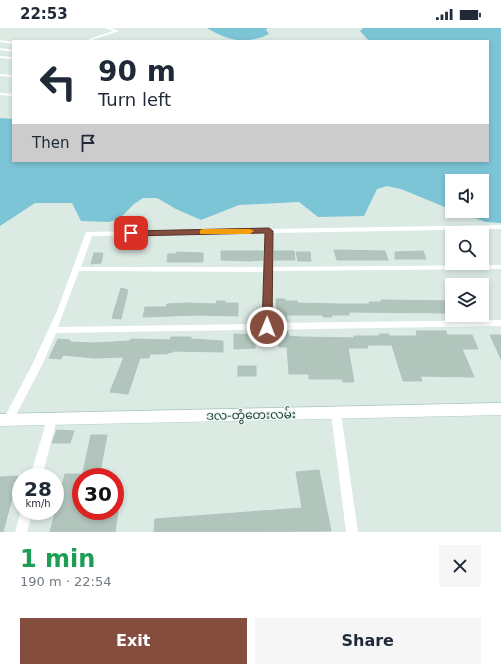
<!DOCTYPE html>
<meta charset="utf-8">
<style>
body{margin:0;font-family:"DejaVu Sans","Noto Sans Myanmar",sans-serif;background:#f6f6f7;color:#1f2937;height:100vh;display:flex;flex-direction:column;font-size:15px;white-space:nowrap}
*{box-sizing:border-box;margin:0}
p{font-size:13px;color:#747a83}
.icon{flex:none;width:22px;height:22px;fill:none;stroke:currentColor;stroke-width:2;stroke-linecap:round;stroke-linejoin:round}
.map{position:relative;height:504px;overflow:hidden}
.details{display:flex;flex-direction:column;background:#fff;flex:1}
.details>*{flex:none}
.banner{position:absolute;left:12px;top:12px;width:477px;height:122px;border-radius:0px;box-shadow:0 2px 6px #0003;background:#fff;color:#1f2937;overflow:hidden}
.tools{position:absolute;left:445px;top:146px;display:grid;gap:8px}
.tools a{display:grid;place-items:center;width:44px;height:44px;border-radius:0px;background:#fff;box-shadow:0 2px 6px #0003;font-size:20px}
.speed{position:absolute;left:12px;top:440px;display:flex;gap:8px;font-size:20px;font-weight:700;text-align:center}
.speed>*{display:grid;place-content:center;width:52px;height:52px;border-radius:50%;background:#fff;box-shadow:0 2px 6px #0003;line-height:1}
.speed small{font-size:10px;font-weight:400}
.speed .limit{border:6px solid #d22;background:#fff;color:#111}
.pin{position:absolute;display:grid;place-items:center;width:34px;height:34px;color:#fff;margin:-17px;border-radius:8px;box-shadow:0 2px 6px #0006}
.me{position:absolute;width:44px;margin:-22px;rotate:1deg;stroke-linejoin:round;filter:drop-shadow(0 0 3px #0008)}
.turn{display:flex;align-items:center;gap:14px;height:84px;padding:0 20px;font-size:18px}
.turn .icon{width:52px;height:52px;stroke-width:2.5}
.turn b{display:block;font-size:28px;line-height:34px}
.then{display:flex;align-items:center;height:38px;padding:0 20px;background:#0003;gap:8px;font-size:15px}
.round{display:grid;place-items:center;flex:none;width:42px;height:42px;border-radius:0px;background:#f6f6f7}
.head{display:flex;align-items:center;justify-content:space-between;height:68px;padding:0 20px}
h1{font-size:24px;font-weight:800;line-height:30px;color:#1e9e55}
.button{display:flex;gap:8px;margin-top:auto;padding:8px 20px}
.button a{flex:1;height:46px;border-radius:0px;background:#844d3d;color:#fff;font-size:16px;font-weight:800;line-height:46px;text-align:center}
.button a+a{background:#f6f6f7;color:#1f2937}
.status{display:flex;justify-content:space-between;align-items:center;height:28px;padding:0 20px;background:#fff;direction:ltr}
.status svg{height:11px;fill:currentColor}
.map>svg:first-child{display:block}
</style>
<div class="status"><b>22:53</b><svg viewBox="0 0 49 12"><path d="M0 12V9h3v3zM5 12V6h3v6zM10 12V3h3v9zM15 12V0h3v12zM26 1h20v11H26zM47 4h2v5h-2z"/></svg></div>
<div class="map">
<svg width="501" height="504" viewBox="0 0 501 504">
<rect width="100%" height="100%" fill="#dceae4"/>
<!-- water -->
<g fill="#7cc5d7">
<path d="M207,0H268L266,2L269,6C246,17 228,13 207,0Z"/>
<polygon points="363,0 501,0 501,195 486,194 454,183 482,183 482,153 452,153 452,182 401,161 387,158 377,161 364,188 318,189 299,174 239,177 201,192 176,181 157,170 143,170 134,176 119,191 109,194 81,193 72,175 35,175 0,198 0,90 13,91 13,133 488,133 488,13 369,13 360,3"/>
</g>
<!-- building -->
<g fill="#b1c5bd" stroke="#aec4bc">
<polygon points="334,222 385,223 388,232 337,232"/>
<polygon points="221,223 263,223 263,232 250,233 221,232"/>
<polygon points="274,223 294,223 295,232 274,232"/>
<polygon points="423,223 426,231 395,231 395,224"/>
<polygon points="176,224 203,225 203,234 167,234 168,226 176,226"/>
<polygon points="296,224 310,224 311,233 298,233"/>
<polygon points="94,225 103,225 101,235 91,236"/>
<polygon points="121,260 128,262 121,291 112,290"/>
<polygon points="276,271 285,271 285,273 297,273 298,275 337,276 370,276 369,274 381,274 381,272 452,273 452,285 349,284 349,287 331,287 332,289 323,289 323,287 286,287 287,293 278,293"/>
<polygon points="217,273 225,273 225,275 238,275 238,288 196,287 143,289 145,279 166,279 167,276 188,275 216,276"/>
<polygon points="278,303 287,303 289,308 300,309 354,310 354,308 380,308 379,306 389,306 389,308 417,308 416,303 446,303 447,307 472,307 478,321 462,321 474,349 420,348 422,353 403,353 392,317 367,317 368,320 348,320 354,354 343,354 342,351 309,351 309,346 289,346 287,319 279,319"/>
<polygon points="234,306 255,307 255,320 234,321"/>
<polygon points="490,307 501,307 501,331"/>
<polygon points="171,309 191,309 191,311 223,313 223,324 173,323 173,324 167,325 167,326 150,326 149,330 140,330 128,366 110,364 124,329 95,330 63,327 61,331 49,330 58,311 70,312 70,314 95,315 130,313 131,311 170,312"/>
<rect x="238" y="338" width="18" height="10"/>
<polygon points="57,402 74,403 70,415 52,415"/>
<polygon points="91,407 107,407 99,449 82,449"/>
<polygon points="319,442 331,503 154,504 155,491 302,480 296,444"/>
<polygon points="65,446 81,446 81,483 118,483 115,504 50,504"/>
<polygon points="18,448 3,504 0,504 0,449"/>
</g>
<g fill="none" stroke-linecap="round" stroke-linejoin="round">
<!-- secondary casing -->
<g stroke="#aecbc1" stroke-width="1">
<polygon id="secondary" points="501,375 501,387 0,398 0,386"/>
</g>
<!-- street -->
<g fill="#fff" fill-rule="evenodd">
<polygon points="105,0 111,0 119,3 89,13 89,11 113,3"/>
<polygon points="0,12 13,14 13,16 0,14"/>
<polygon points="0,20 13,22 13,24 0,22"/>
<polygon points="0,28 13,29 13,31 0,30"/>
<polygon points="0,46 13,47 13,49 0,48"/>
<polygon points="0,65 13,66 13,68 0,67"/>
<path d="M501,197V201L273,205L272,239L501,237V241L272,243L271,295L501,292V298L56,305L43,335L12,395L8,396L4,395L3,392L33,335L57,283L86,204ZM265,205L264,239H81L92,208ZM79,243L264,244L263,296L58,299Z"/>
<polygon points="336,381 340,382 341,385 358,504 346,504 331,385 332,382"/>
<polygon points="52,387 56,388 57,391 42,449 30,449 47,391 48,388"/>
<polygon points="21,483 33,483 27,504 15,504"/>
</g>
<!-- secondary -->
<use href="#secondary" fill="#fff" fill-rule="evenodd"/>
</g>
<!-- route -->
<polygon fill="#844d3d" stroke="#563228" points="269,200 273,203 272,299 267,303 262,299 265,205 131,208 127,205 131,203"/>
<!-- slow -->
<polygon fill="#f59e0b" points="203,201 250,201 254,203 250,206 200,206 200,202"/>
<g text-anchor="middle" stroke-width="3" stroke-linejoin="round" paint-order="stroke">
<!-- near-street labels -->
<g font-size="12" fill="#1c3a33" stroke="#ecf7f2">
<text transform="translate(251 387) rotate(-1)" y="4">ဒလ-တွံတေးလမ်း</text>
</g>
</g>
</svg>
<div class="tools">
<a><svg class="icon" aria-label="sound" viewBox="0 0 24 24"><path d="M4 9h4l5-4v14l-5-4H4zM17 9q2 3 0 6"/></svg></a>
<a><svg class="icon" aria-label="search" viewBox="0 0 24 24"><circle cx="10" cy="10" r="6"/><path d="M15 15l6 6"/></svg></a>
<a><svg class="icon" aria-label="layers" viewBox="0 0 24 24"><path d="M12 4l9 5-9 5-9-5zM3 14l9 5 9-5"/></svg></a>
</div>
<div class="speed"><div>28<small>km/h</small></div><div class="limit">30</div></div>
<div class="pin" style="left:131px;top:205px;background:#d93025"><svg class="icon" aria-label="arrive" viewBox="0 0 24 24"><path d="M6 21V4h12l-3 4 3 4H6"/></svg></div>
<svg class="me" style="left:267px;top:299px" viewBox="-20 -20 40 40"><circle r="17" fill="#844d3d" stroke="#fff" stroke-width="3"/><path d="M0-11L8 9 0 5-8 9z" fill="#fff"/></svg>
<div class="banner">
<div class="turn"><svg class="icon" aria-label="left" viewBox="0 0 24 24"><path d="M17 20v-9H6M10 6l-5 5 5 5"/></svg><div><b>90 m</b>Turn left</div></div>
<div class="then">Then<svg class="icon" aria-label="arrive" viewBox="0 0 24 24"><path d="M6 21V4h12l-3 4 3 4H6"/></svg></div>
</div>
</div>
<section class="details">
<div class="head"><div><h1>1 min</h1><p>190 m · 22:54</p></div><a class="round"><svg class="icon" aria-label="close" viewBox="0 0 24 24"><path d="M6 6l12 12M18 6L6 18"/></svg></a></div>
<div class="button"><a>Exit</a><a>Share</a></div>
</section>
